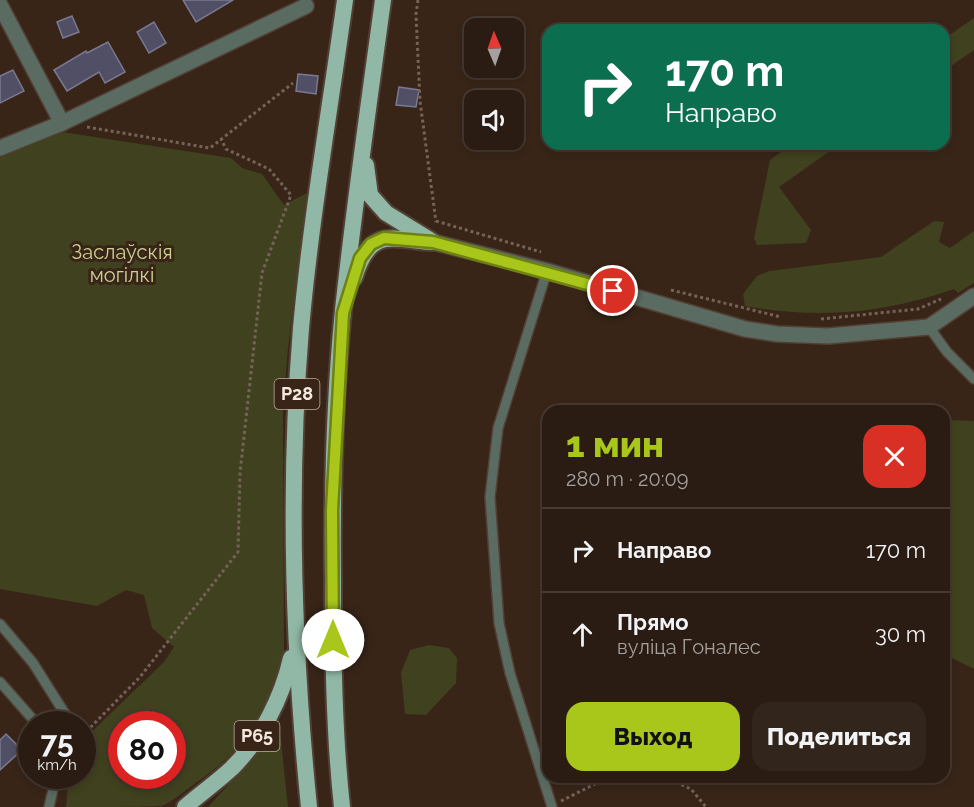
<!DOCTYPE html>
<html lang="ru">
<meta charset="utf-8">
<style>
body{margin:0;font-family:Raleway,sans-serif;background:#32251b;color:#f1f3f6;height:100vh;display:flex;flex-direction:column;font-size:22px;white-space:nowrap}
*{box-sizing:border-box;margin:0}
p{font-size:20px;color:#a5a19f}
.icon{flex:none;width:33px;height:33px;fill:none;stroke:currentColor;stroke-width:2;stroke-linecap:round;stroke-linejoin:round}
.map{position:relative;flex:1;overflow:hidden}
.drawer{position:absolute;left:542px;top:405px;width:408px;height:378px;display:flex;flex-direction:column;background:#2a1c12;border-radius:18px;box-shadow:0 3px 9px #0003,0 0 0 2px #463a32}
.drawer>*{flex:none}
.hud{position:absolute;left:542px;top:24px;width:408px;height:126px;border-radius:18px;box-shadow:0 3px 9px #0003,0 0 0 2px #463a32;background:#0b6e4f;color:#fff;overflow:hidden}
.needle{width:39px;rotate:358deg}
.tools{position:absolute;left:464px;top:18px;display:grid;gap:12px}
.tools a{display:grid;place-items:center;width:60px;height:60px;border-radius:12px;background:#2a1c12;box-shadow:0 3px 9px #0003,0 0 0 2px #463a32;font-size:30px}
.speed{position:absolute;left:18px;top:711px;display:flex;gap:12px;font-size:30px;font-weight:700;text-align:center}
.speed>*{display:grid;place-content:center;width:78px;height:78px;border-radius:50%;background:#2a1c12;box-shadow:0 3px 9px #0003,0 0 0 2px #463a32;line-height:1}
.speed small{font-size:15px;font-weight:400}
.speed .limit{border:9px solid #d22;background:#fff;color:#111}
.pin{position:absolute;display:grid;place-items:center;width:51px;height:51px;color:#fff;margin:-26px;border:3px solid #fff;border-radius:50%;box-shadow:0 2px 6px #0007}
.me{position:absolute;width:66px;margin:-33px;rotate:0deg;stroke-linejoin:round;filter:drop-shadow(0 0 4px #0008)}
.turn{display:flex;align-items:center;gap:21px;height:126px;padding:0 24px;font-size:27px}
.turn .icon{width:78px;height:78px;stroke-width:2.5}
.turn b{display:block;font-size:42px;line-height:51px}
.round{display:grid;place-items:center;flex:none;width:63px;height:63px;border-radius:18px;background:#32251b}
.summary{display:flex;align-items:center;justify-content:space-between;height:102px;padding:0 24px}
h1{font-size:36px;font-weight:800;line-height:45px;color:#a9c71b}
.action{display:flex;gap:12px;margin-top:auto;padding:12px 24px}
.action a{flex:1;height:69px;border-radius:18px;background:#a9c71b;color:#111;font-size:24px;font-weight:800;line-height:69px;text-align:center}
.action a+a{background:#32251b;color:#f1f3f6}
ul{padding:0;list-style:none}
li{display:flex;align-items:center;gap:18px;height:84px;padding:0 24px;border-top:2px solid #463a32}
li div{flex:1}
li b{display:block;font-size:22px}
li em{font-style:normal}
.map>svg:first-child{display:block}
</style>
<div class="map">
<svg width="974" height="807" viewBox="0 0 974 807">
<rect width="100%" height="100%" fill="#382518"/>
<!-- green -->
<g fill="#40411e" fill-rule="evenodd">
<polygon points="974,18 974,50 944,71 944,39"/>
<path d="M62,132L231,158L242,168L262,174L284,205L307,193L288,348L283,409L284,659C270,717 241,752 193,785C183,792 173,801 162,806C152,807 83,807 66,807L69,776H82L83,740L164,662L174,647L152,628L144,595L126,590L97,606L0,589V157ZM122,724H172V776H122Z"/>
<polygon points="792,144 840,144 779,187 811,230 806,243 757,245 754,238 770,160"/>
<path d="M934,221L944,222L939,242L950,248L974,231V283L958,293L954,289C881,314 821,319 745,306L743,294L757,276L769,271L881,257Z"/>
<polygon points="950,420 974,421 974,669 944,654 944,424"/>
<polygon points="429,645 449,648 457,658 456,683 426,715 405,714 401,673 410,650"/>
<polygon points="278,713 288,807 208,807 251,760"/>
</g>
<!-- building -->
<g fill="#504f66" stroke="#7a7992" stroke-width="1.5">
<polygon points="183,0 233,0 196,22"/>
<polygon points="72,16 79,32 63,38 57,22"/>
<polygon points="154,22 166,43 149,53 137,32"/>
<polygon points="108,42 125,72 105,83 99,72 67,91 54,70 86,51 87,53"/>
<polygon points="13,70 24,91 0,103 0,76"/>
<polygon points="298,74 318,76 316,94 296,91"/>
<polygon points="399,87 419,90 416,107 396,105"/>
<polygon points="6,734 22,750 0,770 0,740"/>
</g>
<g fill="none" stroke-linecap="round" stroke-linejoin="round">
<!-- service casing -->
<g stroke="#524034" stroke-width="12">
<g id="service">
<polyline points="547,271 498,428 490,497 499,623 510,673 552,807"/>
<polyline points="929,327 947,352 974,379"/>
<polyline points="0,624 33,663 67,717 66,724"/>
<polyline points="0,682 37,724"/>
<polyline points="49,807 56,776"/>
</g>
</g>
<!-- minor casing -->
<g stroke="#524034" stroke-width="18">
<g id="minor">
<polyline points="0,5 62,123"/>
<polyline points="0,148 62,123 306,6"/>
<polyline points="433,242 547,271 745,329 777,334 828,336 929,327 974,296"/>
</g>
</g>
<!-- trunk casing -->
<g stroke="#524034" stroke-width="20">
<g id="trunk">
<polyline points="366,165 370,195 386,213 430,240"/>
<path d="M354,278C370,227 389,239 433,242"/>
<path d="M185,807C200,794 217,782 232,768C261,739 282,698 291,658"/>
<path d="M309,807C293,648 288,487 301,328C311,218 330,109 345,0"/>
<path d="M342,807C334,732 333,657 333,581C332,491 334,400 343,310C354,206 369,103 383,0"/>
</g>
</g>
<!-- path -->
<g stroke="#746358" stroke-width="3" stroke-dasharray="3 3" stroke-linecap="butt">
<polyline points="418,0 416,14 420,101 436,222"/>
<polyline points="87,127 210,148 293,83"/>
<polyline points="436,221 541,252"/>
<polyline points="671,290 781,317"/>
<polyline points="821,319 918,309 941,299"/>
<polyline points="82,736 140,677 238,552 240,473 262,273 291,195 269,169 226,149 221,139"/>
<polyline points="665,777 691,789 706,807"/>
<polyline points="561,801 609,777"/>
</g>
<!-- service -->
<use href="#service" stroke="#5a6b62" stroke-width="9"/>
<!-- minor -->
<use href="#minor" stroke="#5a6b62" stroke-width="15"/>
<!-- trunk -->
<use href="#trunk" stroke="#91b8a6" stroke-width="16"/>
</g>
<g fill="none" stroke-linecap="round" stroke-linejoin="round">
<!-- route casing -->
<g stroke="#6e8112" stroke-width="15">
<polyline id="route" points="333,640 332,510 343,313 360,258 371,244 384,238 433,242 613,291"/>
</g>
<!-- route -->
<use href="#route" stroke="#a9c71b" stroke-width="10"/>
</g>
<g text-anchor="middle" stroke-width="6" stroke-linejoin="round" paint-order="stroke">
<!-- shield labels -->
<g fill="#382518" stroke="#bcaea3" stroke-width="1.5">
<rect x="274.5" y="379" width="45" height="30" rx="4.5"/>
<rect x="234.5" y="721" width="45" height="30" rx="4.5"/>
</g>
<g font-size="18" font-weight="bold" fill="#f5e8df">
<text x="297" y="400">Р28</text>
<text x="257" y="742">Р65</text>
</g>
<!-- park labels -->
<g font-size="20" fill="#cdd291" stroke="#382518">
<text x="122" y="259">Заслаўскія<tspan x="122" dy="23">могілкі</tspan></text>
</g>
</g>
</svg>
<div class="tools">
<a><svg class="needle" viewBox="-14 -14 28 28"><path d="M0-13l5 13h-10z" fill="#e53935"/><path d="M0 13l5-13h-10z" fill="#a5a19f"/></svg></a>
<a><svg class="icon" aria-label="sound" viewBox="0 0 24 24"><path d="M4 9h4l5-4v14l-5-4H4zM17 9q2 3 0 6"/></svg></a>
</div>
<div class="speed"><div>75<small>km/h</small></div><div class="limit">80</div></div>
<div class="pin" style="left:613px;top:291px;background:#d93025"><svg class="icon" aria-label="arrive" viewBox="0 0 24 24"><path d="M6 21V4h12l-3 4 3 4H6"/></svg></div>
<svg class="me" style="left:333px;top:640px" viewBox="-20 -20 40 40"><circle r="19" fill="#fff"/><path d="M0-13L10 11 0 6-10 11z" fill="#a9c71b"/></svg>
<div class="hud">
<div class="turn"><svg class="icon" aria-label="right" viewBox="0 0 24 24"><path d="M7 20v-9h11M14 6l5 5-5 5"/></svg><div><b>170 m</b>Направо</div></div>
</div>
<section class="drawer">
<div class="summary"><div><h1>1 мин</h1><p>280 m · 20:09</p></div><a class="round" style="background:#d93025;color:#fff"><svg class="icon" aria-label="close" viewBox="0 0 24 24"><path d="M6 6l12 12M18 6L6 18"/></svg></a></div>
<ul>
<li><svg class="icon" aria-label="right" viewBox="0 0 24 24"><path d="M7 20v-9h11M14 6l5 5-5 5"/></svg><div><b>Направо</b></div><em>170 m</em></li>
<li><svg class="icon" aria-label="ahead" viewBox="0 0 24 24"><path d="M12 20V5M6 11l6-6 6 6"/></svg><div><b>Прямо</b><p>вуліца Гоналес</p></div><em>30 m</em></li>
</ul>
<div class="action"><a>Выход</a><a>Поделиться</a></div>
</section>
</div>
